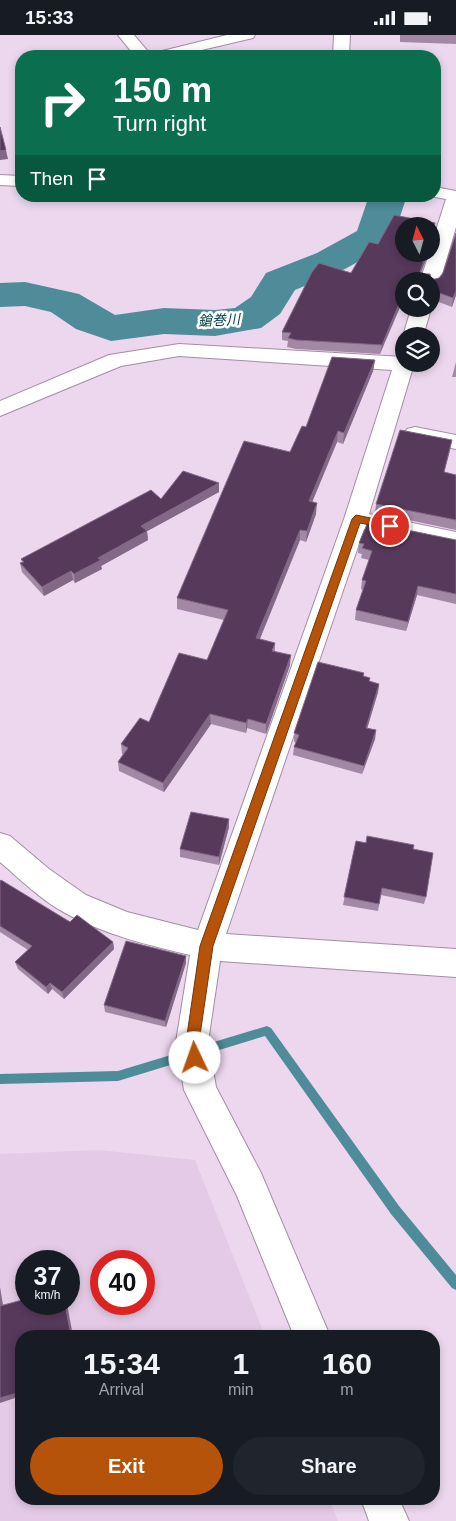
<!DOCTYPE html>
<meta charset="utf-8">
<style>
body{margin:0;font-family:Helvetica,"Noto Sans JP",sans-serif;background:#20242c;color:#f1f3f6;height:100vh;display:flex;flex-direction:column;font-size:19px;white-space:nowrap}
*{box-sizing:border-box;margin:0}
p{font-size:16px;color:#9ea1a6}
.icon{flex:none;width:28px;height:28px;fill:none;stroke:currentColor;stroke-width:2;stroke-linecap:round;stroke-linejoin:round}
.map{position:relative;flex:1;overflow:hidden}
.details{position:absolute;left:15px;top:1295px;width:425px;height:175px;display:flex;flex-direction:column;background:#171b24;border-radius:20px;box-shadow:0 2px 8px #0003}
.details>*{flex:none}
.top-card{position:absolute;left:15px;top:15px;width:426px;height:152px;border-radius:20px;box-shadow:0 2px 8px #0003;background:#0b6e4f;color:#fff;overflow:hidden}
.needle{width:32px;rotate:354deg}
.fabs{position:absolute;left:395px;top:182px;display:grid;gap:10px}
.fabs a{display:grid;place-items:center;width:45px;height:45px;border-radius:50%;background:#171b24;box-shadow:0 2px 8px #0003;font-size:25px}
.speed{position:absolute;left:15px;top:1215px;display:flex;gap:10px;font-size:25px;font-weight:700;text-align:center}
.speed>*{display:grid;place-content:center;width:65px;height:65px;border-radius:50%;background:#171b24;box-shadow:0 2px 8px #0003;line-height:1}
.speed small{font-size:12px;font-weight:400}
.speed .limit{border:8px solid #d22;background:#fff;color:#111}
.pin{position:absolute;display:grid;place-items:center;width:42px;height:42px;color:#fff;margin:-21px;border:2px solid #fff;border-radius:50%;box-shadow:0 1px 5px #0007}
.me{position:absolute;width:55px;margin:-28px;rotate:357deg;stroke-linejoin:round;filter:drop-shadow(0 0 4px #0008)}
.turn{display:flex;align-items:center;gap:18px;height:105px;padding:0 15px;font-size:22px}
.turn .icon{width:65px;height:65px;stroke-width:2.5}
.turn b{display:block;font-size:35px;line-height:42px}
.then{display:flex;align-items:center;height:48px;padding:0 15px;background:#0003;gap:10px;font-size:19px}
.eta{display:flex;justify-content:space-evenly;align-items:center;height:85px;text-align:center}
.eta b{font-size:30px;font-weight:700;line-height:35px}
.primary-button{display:flex;gap:10px;margin-top:auto;padding:10px 15px}
.primary-button a{flex:1;height:58px;border-radius:30px;background:#b45309;color:#fff;font-size:20px;font-weight:700;line-height:58px;text-align:center}
.primary-button a+a{background:#20242c;color:#f1f3f6}
.status{display:flex;justify-content:space-between;align-items:center;height:35px;padding:0 25px;background:#171b24;direction:ltr}
.status svg{height:14px;fill:currentColor}
.map>svg:first-child{display:block}
</style>
<div class="status"><b>15:33</b><svg viewBox="0 0 49 12"><path d="M0 12V9h3v3zM5 12V6h3v6zM10 12V3h3v9zM15 12V0h3v12zM26 1h20v11H26zM47 4h2v5h-2z"/></svg></div>
<div class="map">
<svg width="456" height="1486" viewBox="0 0 456 1486">
<rect width="100%" height="100%" fill="#ecd7ee"/>
<!-- built -->
<path fill="#e4cae6" fill-rule="evenodd" d="M99,1115L195,1125L265,1301H21V1464H329L338,1486H0V1119ZM26,1226H69V1269H26ZM101,1226H144V1269H101Z"/>
<g fill="none" stroke-linecap="round" stroke-linejoin="round">
<!-- stream -->
<polygon fill="#4d8c98" fill-rule="evenodd" points="267,991 271,993 399,1171 456,1240 456,1255 452,1253 391,1179 265,1001 118,1046 0,1049 0,1039 118,1036"/>
<!-- river -->
<polygon fill="#4d8c98" fill-rule="evenodd" points="369,161 407,161 393,202 388,210 345,234 295,255 280,279 261,293 215,301 164,299 111,306 76,294 51,277 25,271 0,272 0,248 25,247 79,259 115,280 164,273 215,275 235,273 251,262 266,238 317,218 357,196"/>
<!-- minor casing -->
<g stroke="#a28ea4" stroke-width="2">
<g id="minor">
<polygon points="118,0 134,0 150,19 227,0 255,0 253,3 176,21 135,21"/>
<polygon points="334,0 350,0 349,21 333,21"/>
<polygon points="456,156 456,192 440,246 437,250 431,252 431,246 420,246 429,219 431,219 431,211 447,161 450,157"/>
<polygon points="411,274 431,274 423,301 403,301"/>
<path d="M179,309L404,322V329H414L369,479L456,497V513L364,494L226,899L456,914V942L220,926L208,1007L216,1052L261,1138L330,1301H294L237,1161L184,1055L176,1007L190,920C148,910 106,900 67,879C42,866 21,845 0,827V798L10,801L49,834L86,860L127,877L198,895L344,484L392,335L179,321L121,331L0,381V366L109,320Z"/>
<polygon points="415,392 456,400 456,414 407,404 404,399 407,394"/>
<polygon points="361,1464 399,1464 409,1486 369,1486"/>
</g>
</g>
<!-- major casing -->
<g stroke="#a28ea4" stroke-width="2">
<g id="major">
<polygon points="0,140 21,141 21,151 0,150"/>
<polygon points="435,152 456,156 456,166 430,161 435,161"/>
</g>
</g>
<!-- minor -->
<use href="#minor" fill="#fff" fill-rule="evenodd"/>
<!-- major -->
<use href="#major" fill="#fff" fill-rule="evenodd"/>
</g>
<!-- wall -->
<g fill="#a288a4">
<polygon points="400,0 456,0 456,9 400,7"/>
<polygon points="435,188 434,197 404,219 428,219 421,238 456,260 452,272 431,264 431,246 404,246 380,319 296,314 287,312 288,306 282,305 282,297 351,238 378,209"/>
<polygon points="375,325 373,336 343,409 337,407 312,467 316,479 306,507 300,505 260,604 275,608 275,616 290,630 266,699 247,693 246,698 211,689 164,757 119,736 118,727 123,719 122,719 121,709 149,687 207,625 224,585 177,574 177,563 290,417 306,392"/>
<polygon points="456,327 456,342 452,342"/>
<polygon points="450,415 444,437 456,440 456,495 375,478 376,469"/>
<polygon points="219,448 219,457 147,496 148,505 101,531 102,534 75,548 73,545 44,561 22,537 20,528 22,527 21,524 161,464"/>
<polygon points="456,505 456,569 417,560 406,596 355,585 356,575 363,555 361,554 362,545 369,525 361,523 362,519 358,518 359,508"/>
<polygon points="364,641 370,643 369,647 379,649 378,657 367,693 376,695 375,704 362,739 293,720 294,712 296,707 294,707 294,698"/>
<polygon points="229,792 219,830 180,822 180,814"/>
<polygon points="356,806 413,814 426,862 424,869 381,860 378,876 343,870"/>
<polygon points="0,846 70,887 113,907 114,914 64,964 52,954 48,959 18,934 15,927 28,915 0,897"/>
<polygon points="186,921 186,928 166,992 105,977 104,970"/>
</g>
<!-- shaded-wall -->
<g fill="#846887">
<polygon points="6,115 8,124 0,125 0,116"/>
<polygon points="426,219 428,219 418,245 420,237"/>
<polygon points="456,256 456,260 452,272 453,263"/>
<polygon points="404,257 404,263 380,319 382,310"/>
<polygon points="375,325 373,336 343,409 344,398"/>
<polygon points="338,396 337,407 308,477 309,466"/>
<polygon points="219,448 219,457 142,499 141,491"/>
<polygon points="317,468 316,479 306,507 307,496"/>
<polygon points="300,495 300,505 256,613 256,603"/>
<polygon points="147,496 148,505 101,531 102,534 75,548 74,539 98,523"/>
<polygon points="71,536 73,545 44,561 42,552"/>
<polygon points="418,551 417,560 406,596 408,587"/>
<polygon points="291,620 290,630 266,699 266,689"/>
<polygon points="379,649 378,657 365,701 366,693"/>
<polygon points="210,679 211,689 164,757 163,748"/>
<polygon points="248,684 247,693 246,698 246,688"/>
<polygon points="376,695 375,704 362,739 364,731"/>
<polygon points="229,784 229,792 219,830 219,822"/>
<polygon points="113,907 114,914 64,964 62,957"/>
<polygon points="186,921 186,928 166,992 165,986"/>
<polygon points="50,948 52,954 48,959 46,952"/>
<polygon points="0,1252 4,1276 0,1271"/>
<polygon points="65,1269 67,1269 73,1301 71,1301"/>
<polygon points="21,1357 21,1361 0,1368 0,1363"/>
</g>
<!-- building -->
<g fill="#57395b" stroke="#846887">
<polygon points="0,92 6,115 0,116"/>
<polygon points="394,180 435,188 431,205 431,191 404,191 404,219 426,219 420,237 421,239 430,239 431,245 439,243 443,238 456,198 456,256 453,263 431,255 431,246 404,246 404,257 382,310 296,305 288,303 291,298 282,297 312,237 319,228 351,238 369,207 378,209"/>
<polygon points="332,322 375,325 344,398 338,396 309,466 317,468 307,496 300,495 256,603 275,608 272,616 291,620 266,689 248,684 246,688 210,679 163,748 118,727 128,713 121,709 140,683 149,687 179,618 207,625 228,575 177,563 244,406 290,417 302,391 306,392"/>
<polygon points="400,395 452,405 444,437 456,440 456,485 376,469"/>
<polygon points="183,436 219,448 141,491 147,496 98,523 101,525 74,539 71,536 42,552 20,528 24,527 21,524 151,455 161,464"/>
<polygon points="368,487 456,505 456,559 418,551 408,587 356,575 366,546 362,545 372,516 362,513 364,509 359,508"/>
<polygon points="318,627 364,638 363,641 370,643 369,646 379,649 366,693 376,695 364,731 294,712 299,700 294,698"/>
<polygon points="191,777 229,784 219,822 180,814"/>
<polygon points="367,801 414,810 413,814 433,818 426,862 382,853 379,869 344,862 356,806 366,808"/>
<polygon points="1,845 70,887 77,880 113,907 62,957 50,948 46,952 15,927 32,911 0,891 0,846"/>
<polygon points="126,906 186,921 165,986 104,970"/>
<polygon points="26,1264 26,1269 65,1269 71,1301 21,1301 21,1357 0,1363 0,1269 0,1271"/>
</g>
<!-- route -->
<polygon fill="#b45309" stroke="#753606" points="356,480 390,487 394,491 390,494 360,488 213,911 199,1007 201,1023 200,1028 195,1029 190,1028 186,1007 200,911 352,484"/>
<g text-anchor="middle" stroke-width="5" stroke-linejoin="round" paint-order="stroke">
<!-- far-water labels -->
<g font-size="14" font-style="italic" fill="#07434d" stroke="#fff">
<text transform="translate(219 285) rotate(-3)" y="5">鎗巻川</text>
</g>
</g>
</svg>
<div class="fabs">
<a><svg class="needle" viewBox="-14 -14 28 28"><path d="M0-13l5 13h-10z" fill="#e53935"/><path d="M0 13l5-13h-10z" fill="#9ea1a6"/></svg></a>
<a><svg class="icon" aria-label="search" viewBox="0 0 24 24"><circle cx="10" cy="10" r="6"/><path d="M15 15l6 6"/></svg></a>
<a><svg class="icon" aria-label="layers" viewBox="0 0 24 24"><path d="M12 4l9 5-9 5-9-5zM3 14l9 5 9-5"/></svg></a>
</div>
<div class="speed"><div>37<small>km/h</small></div><div class="limit">40</div></div>
<div class="pin" style="left:390px;top:491px;background:#d93025"><svg class="icon" aria-label="arrive" viewBox="0 0 24 24"><path d="M6 21V4h12l-3 4 3 4H6"/></svg></div>
<svg class="me" style="left:195px;top:1023px" viewBox="-20 -20 40 40"><circle r="19" fill="#fff"/><path d="M0-13L10 11 0 6-10 11z" fill="#b45309"/></svg>
<div class="top-card">
<div class="turn"><svg class="icon" aria-label="right" viewBox="0 0 24 24"><path d="M7 20v-9h11M14 6l5 5-5 5"/></svg><div><b>150 m</b>Turn right</div></div>
<div class="then">Then<svg class="icon" aria-label="arrive" viewBox="0 0 24 24"><path d="M6 21V4h12l-3 4 3 4H6"/></svg></div>
</div>
<section class="details">
<div class="eta">
<div><b>15:34</b><p>Arrival</p></div>
<div><b>1</b><p>min</p></div>
<div><b>160</b><p>m</p></div>
</div>
<div class="primary-button"><a>Exit</a><a>Share</a></div>
</section>
</div>
